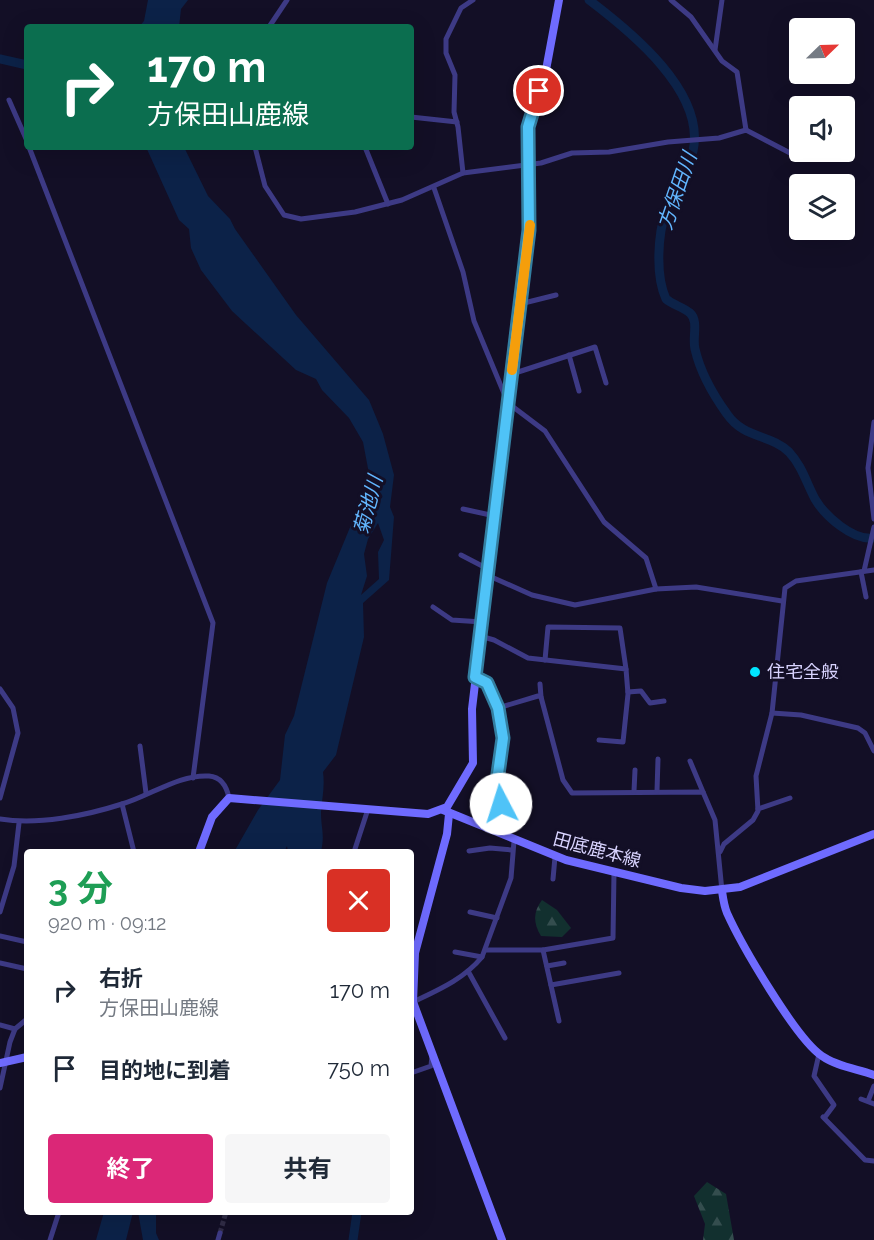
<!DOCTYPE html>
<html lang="ja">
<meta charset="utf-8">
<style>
body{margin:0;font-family:Raleway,"Noto Sans JP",sans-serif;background:#f6f6f7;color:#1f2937;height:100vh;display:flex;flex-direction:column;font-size:22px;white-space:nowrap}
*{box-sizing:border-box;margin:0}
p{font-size:20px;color:#747a83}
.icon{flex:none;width:33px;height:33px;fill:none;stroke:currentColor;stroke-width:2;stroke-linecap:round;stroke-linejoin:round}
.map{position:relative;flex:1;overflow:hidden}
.sheet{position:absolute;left:24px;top:849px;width:390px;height:366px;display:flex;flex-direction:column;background:#fff;border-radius:6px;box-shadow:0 6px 24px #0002}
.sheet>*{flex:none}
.banner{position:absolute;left:24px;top:24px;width:390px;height:126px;border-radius:6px;box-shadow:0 6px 24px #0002;background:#0b6e4f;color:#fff;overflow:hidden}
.needle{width:39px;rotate:67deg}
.buttons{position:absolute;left:789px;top:18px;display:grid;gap:12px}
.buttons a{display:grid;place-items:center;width:66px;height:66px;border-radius:6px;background:#fff;box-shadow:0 6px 24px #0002;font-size:30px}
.pin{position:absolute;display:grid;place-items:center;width:51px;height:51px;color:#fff;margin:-26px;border:3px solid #fff;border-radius:50%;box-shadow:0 2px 6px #0007}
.me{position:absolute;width:66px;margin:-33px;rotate:355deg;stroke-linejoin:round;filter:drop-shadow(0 0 4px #0008)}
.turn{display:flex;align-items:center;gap:21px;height:126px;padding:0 24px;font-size:27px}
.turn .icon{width:78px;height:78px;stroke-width:2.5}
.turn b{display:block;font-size:42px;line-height:51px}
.round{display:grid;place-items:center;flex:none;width:63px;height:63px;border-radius:6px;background:#f6f6f7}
.head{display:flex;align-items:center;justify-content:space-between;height:102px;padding:0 24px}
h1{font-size:36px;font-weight:700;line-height:45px;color:#1e9e55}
.action{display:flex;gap:12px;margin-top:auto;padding:12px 24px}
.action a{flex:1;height:69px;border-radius:6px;background:#db2777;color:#fff;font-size:24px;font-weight:700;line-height:69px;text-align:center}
.action a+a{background:#f6f6f7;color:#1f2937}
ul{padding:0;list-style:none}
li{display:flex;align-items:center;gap:18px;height:78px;padding:0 24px}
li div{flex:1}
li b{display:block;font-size:22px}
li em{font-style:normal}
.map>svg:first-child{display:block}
</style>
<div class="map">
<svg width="874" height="1240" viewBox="0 0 874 1240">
<defs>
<pattern id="forest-firs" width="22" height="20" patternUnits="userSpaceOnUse" patternTransform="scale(1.5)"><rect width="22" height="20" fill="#12302f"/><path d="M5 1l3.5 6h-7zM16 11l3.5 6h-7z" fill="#344d4e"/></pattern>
</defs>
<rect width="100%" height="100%" fill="#130f26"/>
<!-- forest -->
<g fill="url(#forest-firs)">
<path d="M542,900L557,910L571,928L562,937L541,936C533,923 533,912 542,900Z"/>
<polygon points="707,1182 726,1194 734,1240 703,1240 705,1224 694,1196"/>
</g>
<!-- water -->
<g fill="#0c2248" fill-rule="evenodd">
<polygon points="148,0 188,0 181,9 179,27 139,27 144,21"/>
<path d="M146,147H184L208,196L230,219L235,229L296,315L369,400L383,434L394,475L390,507L394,517L389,580L363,603L364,637L336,755L323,772C325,787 322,798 321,812C321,829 325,833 321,852H288L287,846L284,852H234L258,810L280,780L285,735L294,716L327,583L370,479L363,442L349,418L322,390L316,379L296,370L232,311L201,270L191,248L189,229L179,220ZM378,523L384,540L378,552L379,579L361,595L367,576L364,554L368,539Z"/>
<polygon points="104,1212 133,1212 126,1240 96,1240"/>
<polygon points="138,1212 156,1212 156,1233 159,1240 143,1240"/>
</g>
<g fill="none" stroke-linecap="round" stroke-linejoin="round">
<!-- river -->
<g stroke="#0c2248" stroke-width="9">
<path d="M589,0C630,31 706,92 693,151C688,172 673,190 666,210C658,234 655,275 666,299C673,305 683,307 690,313C699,321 692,338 695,349C700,371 714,396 727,414C744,439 771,434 789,452C802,466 806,482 815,499C825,516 853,541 874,538"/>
<polyline points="0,59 27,65"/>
<polyline points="353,1240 357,1212"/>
</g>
<!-- street-tunnel -->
<polyline stroke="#312d47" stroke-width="5" stroke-dasharray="5 2.5" stroke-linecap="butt" points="220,1233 226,1212"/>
<!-- street -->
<g stroke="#3d3a85" stroke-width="5">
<polyline points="671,0 691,17 722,61 737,72 746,130"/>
<polyline points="269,27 287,0"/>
<polyline points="715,50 722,0"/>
<polyline points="9,100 27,141"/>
<polyline points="411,117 457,122"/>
<polyline points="29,147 213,623 193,778"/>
<polyline points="255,147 265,186 284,215 301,219 355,212 402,200 463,173 541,163 572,153 609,152 668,142 719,138 746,130 792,154"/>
<polyline points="365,147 388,204"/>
<polyline points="463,173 458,127 454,112 455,75 446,53 446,39 461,8 473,0"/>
<polyline points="434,188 463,272 474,321 508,403 545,431 604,522 646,558 656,589 696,587 782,601"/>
<polyline points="520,304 556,295"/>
<polyline points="569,355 579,391"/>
<polyline points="512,374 595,347 606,383"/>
<polyline points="874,422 868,468 874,519"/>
<polyline points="463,509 495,516"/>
<polyline points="461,555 488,569"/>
<polyline points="864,571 874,527"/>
<polyline points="861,572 866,597"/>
<polyline points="487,575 532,595 575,605 656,589"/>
<polyline points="433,607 452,620 482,622"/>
<polyline points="480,636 494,640 528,658 626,669 628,694 623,742 599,740"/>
<polyline points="545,660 548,627 620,628 626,669"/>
<path d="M475,677C511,689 499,746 498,774C498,794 502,815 504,835"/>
<polyline points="540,684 541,697"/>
<polyline points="0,689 13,708 18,733 0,798"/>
<polyline points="628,692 641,691 650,703 664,701"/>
<polyline points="498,708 538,696 541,697 563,780 572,793 703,792 715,820 722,891"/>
<polyline points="772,713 801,715 858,728 865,733 874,751"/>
<polyline points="140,746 146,793"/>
<polyline points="690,761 703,792"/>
<polyline points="634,791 635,770"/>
<polyline points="657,791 658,759"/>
<polyline points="122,804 134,852"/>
<polyline points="758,809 790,798"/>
<path d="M0,819C38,825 85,816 122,804C150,796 179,774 209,776C222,777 227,788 229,798"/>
<polyline points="469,851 490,848 512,850"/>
<polyline points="354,852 368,809"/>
<polyline points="720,852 724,844 753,820 758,811 756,776 772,713 785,588 796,581 874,570"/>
<polyline points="553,879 555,857"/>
<polyline points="0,912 14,866 19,823"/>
<polyline points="470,912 497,918"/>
<polyline points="0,936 27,942"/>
<polyline points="486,950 543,950 613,938 614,872"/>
<polyline points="543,950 559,1021"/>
<polyline points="455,952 482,957"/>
<polyline points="0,963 27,969"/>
<polyline points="547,966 564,963"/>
<polyline points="468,971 505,1038"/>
<polyline points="551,985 619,973"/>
<path d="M413,1002C438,990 464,979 482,957L511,878L514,841"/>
<polyline points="0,1025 15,1029"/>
<polyline points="819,1054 814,1076 834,1105 825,1117"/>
<polyline points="411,1073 431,1066 432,1055"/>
<polyline points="0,1088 10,1042 15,1029 27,1019"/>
<polyline points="861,1099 874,1104"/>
<polyline points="868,1101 874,1086"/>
<polyline points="823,1117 865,1160 874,1161"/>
<polyline points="50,1240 59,1212"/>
<polyline points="218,1240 220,1233"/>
</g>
<!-- secondary -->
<g stroke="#6f6bff" stroke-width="8">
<polyline points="443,810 566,860 681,888 705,891 740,887 874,834"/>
<polyline points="449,814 447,834 415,953 413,1002 502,1240"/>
<polyline points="199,852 212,817 229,798 428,814 447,807 473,763 472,709 529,230 528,127 546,70 559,0"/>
<path d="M722,891C723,898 724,906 727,913C741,944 796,1039 822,1056C836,1066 857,1069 874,1075"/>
<polyline points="0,1063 27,1057"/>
</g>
</g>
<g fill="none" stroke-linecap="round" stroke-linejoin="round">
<!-- route casing -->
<g stroke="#337fa1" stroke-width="15">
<polyline id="route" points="501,804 498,774 503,738 498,708 487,683 475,677 529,230 528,127 539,91"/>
</g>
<!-- route -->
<use href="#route" stroke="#4fc3f7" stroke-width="10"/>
<!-- slow -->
<polyline stroke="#f59e0b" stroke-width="10" points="512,370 530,225"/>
</g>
<!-- markers -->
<circle fill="#00e5ff" stroke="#130f26" stroke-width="2" cx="755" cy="672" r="6"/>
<g text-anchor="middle" stroke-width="6" stroke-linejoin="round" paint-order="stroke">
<!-- poi labels -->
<g font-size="18" fill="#d9d4ff" stroke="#130f26" text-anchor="start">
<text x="767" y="678">住宅全般</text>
</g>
<!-- street labels -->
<g font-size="18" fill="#d9d4ff" stroke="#130f26">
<text transform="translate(597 850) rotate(15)" y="6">田底鹿本線</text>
</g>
<!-- water labels -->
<g font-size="20" font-style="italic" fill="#62b6ff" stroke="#130f26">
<text transform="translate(677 191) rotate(-71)" y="7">方保田川</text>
<text transform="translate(368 505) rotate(-75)" y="7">菊池川</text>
</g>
</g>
</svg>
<div class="buttons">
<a><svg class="needle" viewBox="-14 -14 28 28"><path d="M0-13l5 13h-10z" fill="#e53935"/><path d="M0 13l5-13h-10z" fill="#747a83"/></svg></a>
<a><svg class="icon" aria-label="sound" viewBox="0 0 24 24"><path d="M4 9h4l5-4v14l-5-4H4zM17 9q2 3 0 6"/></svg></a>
<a><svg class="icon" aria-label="layers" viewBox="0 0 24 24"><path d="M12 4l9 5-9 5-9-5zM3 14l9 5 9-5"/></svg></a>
</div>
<div class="pin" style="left:539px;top:91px;background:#d93025"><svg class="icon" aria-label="arrive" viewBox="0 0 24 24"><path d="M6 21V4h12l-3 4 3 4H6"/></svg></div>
<svg class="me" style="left:501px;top:804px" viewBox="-20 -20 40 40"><circle r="19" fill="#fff"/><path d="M0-13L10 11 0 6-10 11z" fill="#4fc3f7"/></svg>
<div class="banner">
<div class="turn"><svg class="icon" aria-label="right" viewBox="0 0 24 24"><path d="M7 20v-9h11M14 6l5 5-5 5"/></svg><div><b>170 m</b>方保田山鹿線</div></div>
</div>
<section class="sheet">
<div class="head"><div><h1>3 分</h1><p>920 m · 09:12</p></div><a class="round" style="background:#d93025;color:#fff"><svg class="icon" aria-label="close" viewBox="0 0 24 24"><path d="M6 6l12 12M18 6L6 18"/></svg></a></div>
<ul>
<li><svg class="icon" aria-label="right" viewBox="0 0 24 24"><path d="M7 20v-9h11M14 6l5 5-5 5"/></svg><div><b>右折</b><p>方保田山鹿線</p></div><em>170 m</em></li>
<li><svg class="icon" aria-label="arrive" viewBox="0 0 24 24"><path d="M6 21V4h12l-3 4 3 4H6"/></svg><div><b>目的地に到着</b></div><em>750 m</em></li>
</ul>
<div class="action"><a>終了</a><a>共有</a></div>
</section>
</div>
